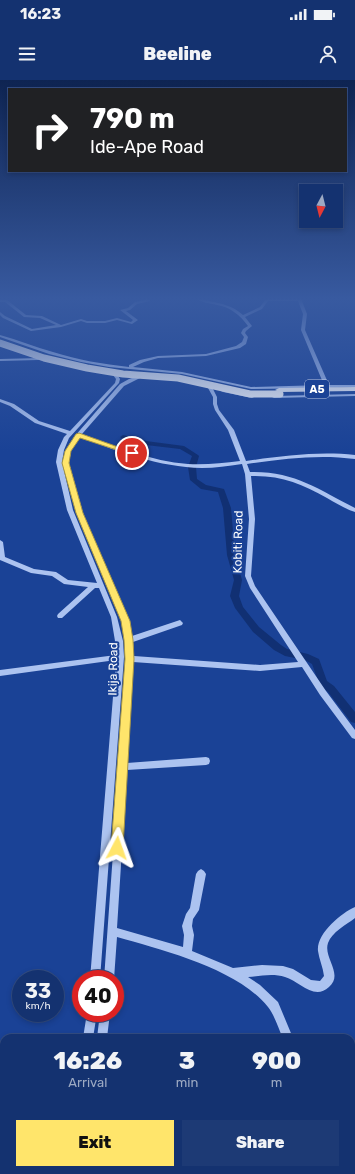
<!DOCTYPE html>
<style>
body{margin:0;font-family:Rubik,sans-serif;background:#1d3a75;color:#f1f3f6;height:100vh;display:flex;flex-direction:column;font-size:15px;white-space:nowrap}
*{box-sizing:border-box;margin:0}
p{font-size:13px;color:#9daac3}
.icon{flex:none;width:22px;height:22px;fill:none;stroke:currentColor;stroke-width:2;stroke-linecap:round;stroke-linejoin:round}
.map{position:relative;flex:1;overflow:hidden}
.drawer{position:absolute;left:0px;top:954px;width:355px;height:140px;display:flex;flex-direction:column;background:#143270;border-radius:12px 12px 0 0;box-shadow:0 2px 6px #0003,0 0 0 1px #334d83}
.drawer>*{flex:none}
.hud{position:absolute;left:8px;top:8px;width:339px;height:84px;border-radius:0px;box-shadow:0 2px 6px #0003,0 0 0 1px #334d83;background:#202124;color:#fff;overflow:hidden}
.needle{width:26px;rotate:187deg}
.fabs{position:absolute;left:299px;top:104px;display:grid;gap:8px}
.fabs a{display:grid;place-items:center;width:44px;height:44px;border-radius:0px;background:#143270;box-shadow:0 2px 6px #0003,0 0 0 1px #334d83;font-size:20px}
.speed{position:absolute;left:12px;top:890px;display:flex;gap:8px;font-size:20px;font-weight:700;text-align:center}
.speed>*{display:grid;place-content:center;width:52px;height:52px;border-radius:50%;background:#143270;box-shadow:0 2px 6px #0003,0 0 0 1px #334d83;line-height:1}
.speed small{font-size:10px;font-weight:400}
.speed .limit{border:6px solid #d22;background:#fff;color:#111}
.pin{position:absolute;display:grid;place-items:center;width:34px;height:34px;color:#fff;margin:-17px;border:2px solid #fff;border-radius:50%;box-shadow:0 1px 4px #0007}
.me{position:absolute;width:44px;margin:-22px;rotate:4deg;stroke-linejoin:round;filter:drop-shadow(0 0 3px #0008)}
.turn{display:flex;align-items:center;gap:14px;height:84px;padding:0 16px;font-size:18px}
.turn .icon{width:52px;height:52px;stroke-width:2.5}
.turn b{display:block;font-size:28px;line-height:34px}
.eta{display:flex;justify-content:space-evenly;align-items:center;height:68px;text-align:center}
.eta b{font-size:24px;font-weight:800;line-height:28px}
.primary-button{display:flex;gap:8px;margin-top:auto;padding:8px 16px}
.primary-button a{flex:1;height:46px;border-radius:0px;background:#ffe56b;color:#111;font-size:16px;font-weight:800;line-height:46px;text-align:center}
.primary-button a+a{background:#1d3a75;color:#f1f3f6}
.status{display:flex;justify-content:space-between;align-items:center;height:28px;padding:0 20px;background:#143270;direction:ltr}
.status svg{height:11px;fill:currentColor}
header{display:flex;justify-content:space-between;align-items:center;height:52px;padding:0 16px;background:#143270;font-size:18px;font-weight:800}
.map>svg:first-child{display:block}
</style>
<div class="status"><b>16:23</b><svg viewBox="0 0 49 12"><path d="M0 12V9h3v3zM5 12V6h3v6zM10 12V3h3v9zM15 12V0h3v12zM26 1h20v11H26zM47 4h2v5h-2z"/></svg></div>
<header><svg class="icon" aria-label="menu" viewBox="0 0 24 24"><path d="M4 6h16M4 12h16M4 18h16"/></svg>Beeline<svg class="icon" aria-label="person" viewBox="0 0 24 24"><circle cx="12" cy="8" r="4"/><path d="M4 21q1-7 8-7t8 7"/></svg></header>
<div class="map">
<svg width="355" height="1094" viewBox="0 0 355 1094">
<rect width="100%" height="100%" fill="#1a4296"/>
<g fill="none" stroke-linecap="round" stroke-linejoin="round">
<!-- river -->
<polygon fill="#113073" fill-rule="evenodd" points="123,355 146,361 184,366 198,375 199,376 196,387 197,399 206,405 224,409 231,428 235,475 242,500 239,516 243,527 259,547 281,565 287,569 308,574 319,579 327,601 334,606 355,632 355,643 351,642 328,612 320,606 312,584 305,580 285,576 274,570 253,552 235,528 230,516 234,500 227,475 223,428 218,412 201,409 190,400 188,387 192,376 180,369 146,365 121,358 120,357"/>
<!-- minor -->
<g fill="#acc3f0" fill-rule="evenodd">
<polygon points="144,218 148,218 150,221 137,224 130,230 126,231 138,240 132,244 117,240 105,243 87,243 81,241 61,247 31,251 3,238 0,235 0,232 5,236 32,249 56,245 40,238 24,237 5,222 0,222 0,220 7,220 26,235 42,236 61,245 81,239 87,241 105,241 117,238 131,242 133,240 120,230 128,228 135,222 145,220"/>
<path d="M196,218C201,218 204,220 209,221C222,224 232,225 243,235L260,227L266,219H297V218H301L303,220L302,221L307,234L305,250L329,305H355V307L330,308L328,309L326,308L251,309L182,294L109,287L81,282L49,274L0,257V255C18,260 35,267 53,272C78,280 103,284 129,287V285L140,280L158,276L206,274L236,266L242,262L244,257L241,253L243,249L248,246C240,235 230,227 217,225C209,223 202,223 196,218ZM268,221H298L303,234L301,250L324,305L251,307L182,292L133,287L144,282L158,278L206,276L240,268L246,264L248,257L245,253L246,251L252,246L245,237L262,229Z"/>
<polygon points="40,278 40,279 38,280 0,281 0,279"/>
<polygon points="113,294 117,294 120,299 119,303 69,358 64,370 62,382 73,430 117,537 123,561 124,577 100,899 90,899 116,580 0,596 0,590 116,575 115,561 111,537 99,508 95,508 62,538 58,538 57,536 58,534 88,507 64,504 52,496 31,493 0,480 0,460 3,462 5,477 34,489 56,492 68,500 97,503 67,430 56,382 58,370 64,357 67,354 35,343 10,326 0,322 0,319 14,324 39,341 70,351 115,303 116,299 113,295"/>
<path d="M138,296L142,297L124,306L82,354C116,367 151,381 188,384C206,385 223,383 240,381L228,350L215,330L213,324V317L208,308L210,307H212L217,317V324L219,330L234,350L246,381C282,376 318,371 355,375V379C318,374 283,379 247,384L250,392C294,391 318,409 355,428V432C345,429 336,423 327,418C302,404 281,395 251,396L255,439L251,496L255,506L326,611L355,650V659L352,658L320,615L302,587L260,591L133,582L127,683L206,677L209,678L210,681L209,684L206,685L127,690L117,848L183,867L184,855L182,846L186,834L190,828L196,794L198,791L201,789L204,791L206,794L199,830L193,839L192,846L194,855L192,871L233,888L262,885L283,886L293,889L311,900L320,901L324,896C323,887 319,879 318,871C316,854 341,833 355,827V838C346,845 332,852 328,863C323,878 344,894 329,907C314,921 299,901 285,897C273,893 260,896 248,897L260,905L278,922L293,958H283C278,948 275,936 268,927C238,889 163,870 117,857L114,899H104L119,689L118,687L119,685L126,579L125,560L122,541L77,433L63,383L65,371L74,357L120,304L129,299ZM80,357C119,372 159,387 202,388C215,388 228,386 242,384L245,394L249,439L245,496L250,508L298,582L260,585L134,576L133,562L182,545L183,543L180,540L132,556L128,541L83,433L69,383L71,371Z"/>
<polygon points="221,310 252,316 254,317 252,318 223,312 221,311"/>
<polygon points="355,314 355,316 274,318 272,317 274,316"/>
<polygon points="87,933 97,933 93,958 83,958"/>
<polygon points="100,933 110,933 107,958 97,958"/>
<polygon points="351,1076 355,1078 355,1094 351,1093 349,1090 351,1090"/>
<rect x="56" y="1090" width="12" height="4"/>
<rect x="73" y="1090" width="12" height="4"/>
</g>
<!-- highway -->
<polygon fill="#fff" fill-rule="evenodd" points="355,307 355,311 279,312 275,310 279,308"/>
<!-- highway-bridge -->
<polyline stroke="#fff" stroke-width="7" points="0,263 44,278 87,288 123,294 178,298 250,314 280,314"/>
</g>
<!-- sky -->
<linearGradient id="sky" x2="0" y2="1"><stop stop-color="#0e2452"/><stop offset="0.59" stop-color="#385aa0"/><stop offset="1" stop-color="#385aa0" stop-opacity="0"/></linearGradient>
<rect width="355" height="371" fill="url(#sky)"/>
<!-- route -->
<polygon fill="#ffe56b" stroke="#a69546" points="79,353 135,373 129,374 80,358 71,371 69,383 83,433 130,541 133,560 134,579 123,768 121,772 117,774 113,772 111,768 125,579 124,560 121,541 76,433 62,383 65,371 76,354"/>
<g text-anchor="middle" stroke-width="4" stroke-linejoin="round" paint-order="stroke">
<!-- shield labels -->
<rect fill="#1a4296" stroke="#bac6e0" stroke-width="1" x="305" y="300" width="24" height="18" rx="3"/>
<g font-size="11" font-weight="bold" fill="#fff">
<text x="317" y="313">A5</text>
</g>
<!-- street labels -->
<g font-size="12" fill="#fff" stroke="#1a4296">
<text transform="translate(238 462) rotate(-89)" y="4">Kobiti Road</text>
<text transform="translate(113 589) rotate(-89)" y="4">Ikija Road</text>
</g>
</g>
</svg>
<div class="fabs">
<a><svg class="needle" viewBox="-14 -14 28 28"><path d="M0-13l5 13h-10z" fill="#e53935"/><path d="M0 13l5-13h-10z" fill="#9daac3"/></svg></a>
</div>
<div class="speed"><div>33<small>km/h</small></div><div class="limit">40</div></div>
<div class="pin" style="left:132px;top:373px;background:#d93025"><svg class="icon" aria-label="arrive" viewBox="0 0 24 24"><path d="M6 21V4h12l-3 4 3 4H6"/></svg></div>
<svg class="me" style="left:117px;top:768px" viewBox="-20 -20 40 40"><path d="M0-17L14 15 0 8-14 15z" fill="#ffe56b" stroke="#fff" stroke-width="4"/></svg>
<div class="hud">
<div class="turn"><svg class="icon" aria-label="right" viewBox="0 0 24 24"><path d="M7 20v-9h11M14 6l5 5-5 5"/></svg><div><b>790 m</b>Ide-Ape Road</div></div>
</div>
<section class="drawer">
<div class="eta">
<div><b>16:26</b><p>Arrival</p></div>
<div><b>3</b><p>min</p></div>
<div><b>900</b><p>m</p></div>
</div>
<div class="primary-button"><a>Exit</a><a>Share</a></div>
</section>
</div>
